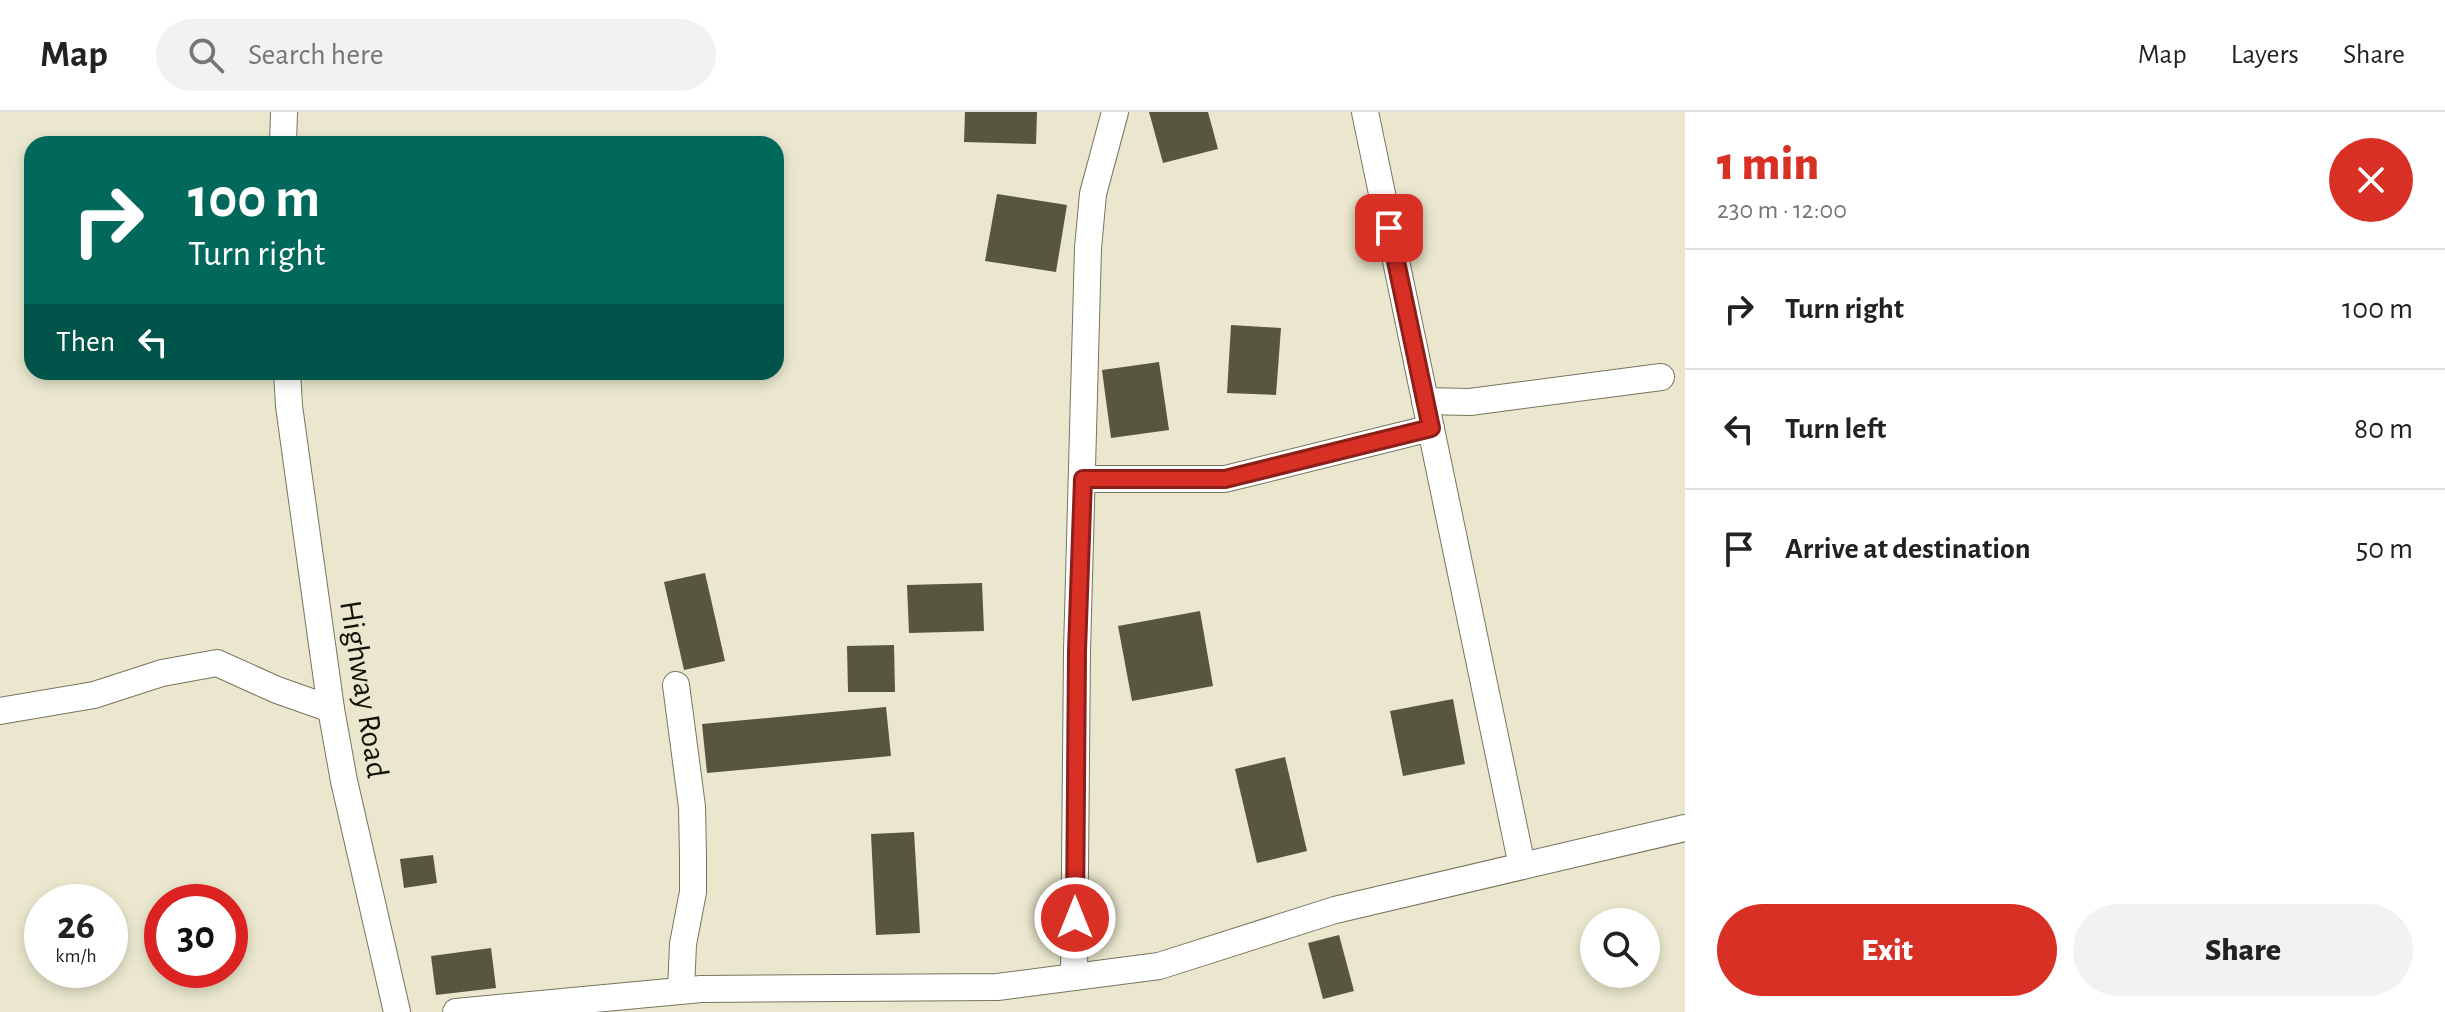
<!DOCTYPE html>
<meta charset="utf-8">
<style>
body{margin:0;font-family:"Alegreya Sans",sans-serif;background:#f2f2f2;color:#222;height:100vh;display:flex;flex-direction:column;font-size:30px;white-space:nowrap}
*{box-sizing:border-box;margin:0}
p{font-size:26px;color:#767676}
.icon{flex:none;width:44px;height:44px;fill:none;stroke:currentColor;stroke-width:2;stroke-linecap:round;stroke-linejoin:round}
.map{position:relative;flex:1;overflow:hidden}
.details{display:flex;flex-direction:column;background:#fff;width:760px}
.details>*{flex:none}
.guide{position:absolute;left:24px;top:24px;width:760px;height:244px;border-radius:24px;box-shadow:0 4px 12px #0003;background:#00695c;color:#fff;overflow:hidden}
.buttons{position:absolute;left:1580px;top:796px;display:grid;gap:16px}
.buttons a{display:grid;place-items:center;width:80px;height:80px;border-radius:50%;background:#fff;box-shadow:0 4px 12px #0003;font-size:40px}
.speed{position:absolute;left:24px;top:772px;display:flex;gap:16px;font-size:40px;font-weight:700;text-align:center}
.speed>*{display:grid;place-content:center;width:104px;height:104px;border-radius:50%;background:#fff;box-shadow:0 4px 12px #0003;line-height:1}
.speed small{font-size:20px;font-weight:400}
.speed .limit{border:12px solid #d22;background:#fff;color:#111}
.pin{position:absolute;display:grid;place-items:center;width:68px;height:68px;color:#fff;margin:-34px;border-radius:16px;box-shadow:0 4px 12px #0006}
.me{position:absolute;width:88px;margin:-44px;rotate:0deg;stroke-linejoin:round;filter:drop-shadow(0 0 6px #0008)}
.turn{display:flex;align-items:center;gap:28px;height:168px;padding:0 32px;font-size:36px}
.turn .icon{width:104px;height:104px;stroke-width:2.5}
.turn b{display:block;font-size:56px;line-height:68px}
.then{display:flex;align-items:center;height:76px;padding:0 32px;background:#0003;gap:16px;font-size:30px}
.round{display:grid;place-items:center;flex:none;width:84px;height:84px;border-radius:42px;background:#f2f2f2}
.headline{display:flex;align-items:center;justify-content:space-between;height:136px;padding:0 32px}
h1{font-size:48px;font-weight:800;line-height:60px;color:#d93025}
.primary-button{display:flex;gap:16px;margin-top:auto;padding:16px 32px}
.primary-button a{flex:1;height:92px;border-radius:48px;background:#d93025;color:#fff;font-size:32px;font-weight:800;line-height:92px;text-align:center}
.primary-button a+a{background:#f2f2f2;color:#222}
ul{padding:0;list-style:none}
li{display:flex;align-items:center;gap:24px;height:120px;padding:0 32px;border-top:2px solid #e0e0e0}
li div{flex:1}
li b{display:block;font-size:30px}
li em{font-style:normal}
header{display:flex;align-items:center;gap:48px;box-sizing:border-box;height:112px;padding:0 40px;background:#fff;border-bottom:2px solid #e0e0e0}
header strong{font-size:38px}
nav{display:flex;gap:44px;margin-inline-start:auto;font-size:28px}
.search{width:560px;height:72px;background:#f2f2f2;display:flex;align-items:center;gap:20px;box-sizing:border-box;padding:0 28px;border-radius:44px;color:#767676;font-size:30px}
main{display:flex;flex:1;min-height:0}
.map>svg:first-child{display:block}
</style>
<header>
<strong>Map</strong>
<div class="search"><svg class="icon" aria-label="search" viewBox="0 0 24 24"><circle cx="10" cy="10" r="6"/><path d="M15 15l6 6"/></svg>Search here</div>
<nav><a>Map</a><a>Layers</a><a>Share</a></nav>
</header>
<main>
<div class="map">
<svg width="1685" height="900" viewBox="0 0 1685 900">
<rect width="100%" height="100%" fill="#eae7ce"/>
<!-- building -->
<g fill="#595640">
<polygon points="965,0 1037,0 1036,32 964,30"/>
<polygon points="1149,0 1208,0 1218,37 1163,51"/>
<polygon points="997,82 1067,93 1056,160 985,149"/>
<polygon points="1231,213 1281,216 1276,283 1227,281"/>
<polygon points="1159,250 1169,318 1111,326 1102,258"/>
<polygon points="705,461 725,549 684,558 664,470"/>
<polygon points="982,471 984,519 909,521 907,473"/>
<polygon points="1200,499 1213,574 1132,589 1118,514"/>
<polygon points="894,533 895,580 848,580 847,534"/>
<polygon points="1453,587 1465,652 1403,664 1390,599"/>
<polygon points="886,595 891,644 707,661 702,612"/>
<polygon points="1285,645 1307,739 1257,751 1235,657"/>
<polygon points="914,720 920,821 876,823 871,722"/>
<polygon points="433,743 437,771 404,776 400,747"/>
<polygon points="1339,823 1354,879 1323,887 1308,831"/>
<polygon points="491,836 496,876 436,883 431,844"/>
</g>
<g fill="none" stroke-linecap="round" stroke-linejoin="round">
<!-- street casing -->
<g stroke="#77755e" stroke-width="28">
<g id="street">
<polyline points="1365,0 1522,754"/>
<polyline points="283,32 284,0"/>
<polyline points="287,260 289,294 331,597 344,669 397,900"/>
<polyline points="1425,289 1470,290 1661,265"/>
<polyline points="1083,367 1225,367 1431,316"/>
<polyline points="676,573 692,695 693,745 693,780 683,832 681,878"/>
<polyline points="0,599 94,583 162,561 217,551 277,578 331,597"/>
<polyline points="1074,865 1077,539 1088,136 1093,82 1115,0"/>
<polyline points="456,900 701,877 997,875 1159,854 1335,798 1685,716"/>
</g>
</g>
<!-- street -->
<use href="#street" stroke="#fff" stroke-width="26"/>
</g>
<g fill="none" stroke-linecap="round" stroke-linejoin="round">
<!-- route casing -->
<g stroke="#8d1f18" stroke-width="20">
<polyline id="route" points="1075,806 1077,539 1083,367 1225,367 1431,316 1389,116"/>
</g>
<!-- route -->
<use href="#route" stroke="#d93025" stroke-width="14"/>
</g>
<g text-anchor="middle" stroke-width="8" stroke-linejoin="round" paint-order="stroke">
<!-- street labels -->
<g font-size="32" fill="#121108" stroke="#eae7ce">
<text transform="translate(365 577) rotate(81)" y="11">Highway Road</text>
</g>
</g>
</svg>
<div class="buttons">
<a><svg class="icon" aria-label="search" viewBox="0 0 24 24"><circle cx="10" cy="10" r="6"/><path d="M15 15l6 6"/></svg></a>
</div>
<div class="speed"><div>26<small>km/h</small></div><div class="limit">30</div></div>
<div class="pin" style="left:1389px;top:116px;background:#d93025"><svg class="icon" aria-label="arrive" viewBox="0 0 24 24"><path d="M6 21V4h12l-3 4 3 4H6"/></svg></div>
<svg class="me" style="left:1075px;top:806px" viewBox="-20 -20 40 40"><circle r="17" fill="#d93025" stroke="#fff" stroke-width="3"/><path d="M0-11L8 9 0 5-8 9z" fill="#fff"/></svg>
<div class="guide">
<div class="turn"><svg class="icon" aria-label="right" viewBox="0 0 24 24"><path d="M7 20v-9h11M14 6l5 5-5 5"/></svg><div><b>100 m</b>Turn right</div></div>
<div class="then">Then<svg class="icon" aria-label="left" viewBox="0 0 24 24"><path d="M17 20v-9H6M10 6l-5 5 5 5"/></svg></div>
</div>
</div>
<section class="details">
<div class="headline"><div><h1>1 min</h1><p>230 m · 12:00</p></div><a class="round" style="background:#d93025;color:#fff"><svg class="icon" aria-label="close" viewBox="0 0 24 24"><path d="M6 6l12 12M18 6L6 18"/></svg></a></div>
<ul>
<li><svg class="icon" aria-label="right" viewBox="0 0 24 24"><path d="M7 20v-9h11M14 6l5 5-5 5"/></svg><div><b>Turn right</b></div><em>100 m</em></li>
<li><svg class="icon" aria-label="left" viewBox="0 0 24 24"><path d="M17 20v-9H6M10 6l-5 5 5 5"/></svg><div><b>Turn left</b></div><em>80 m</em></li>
<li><svg class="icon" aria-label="arrive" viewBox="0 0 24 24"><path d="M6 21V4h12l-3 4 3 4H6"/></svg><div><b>Arrive at destination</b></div><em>50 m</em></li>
</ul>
<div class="primary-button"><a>Exit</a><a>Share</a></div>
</section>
</main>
